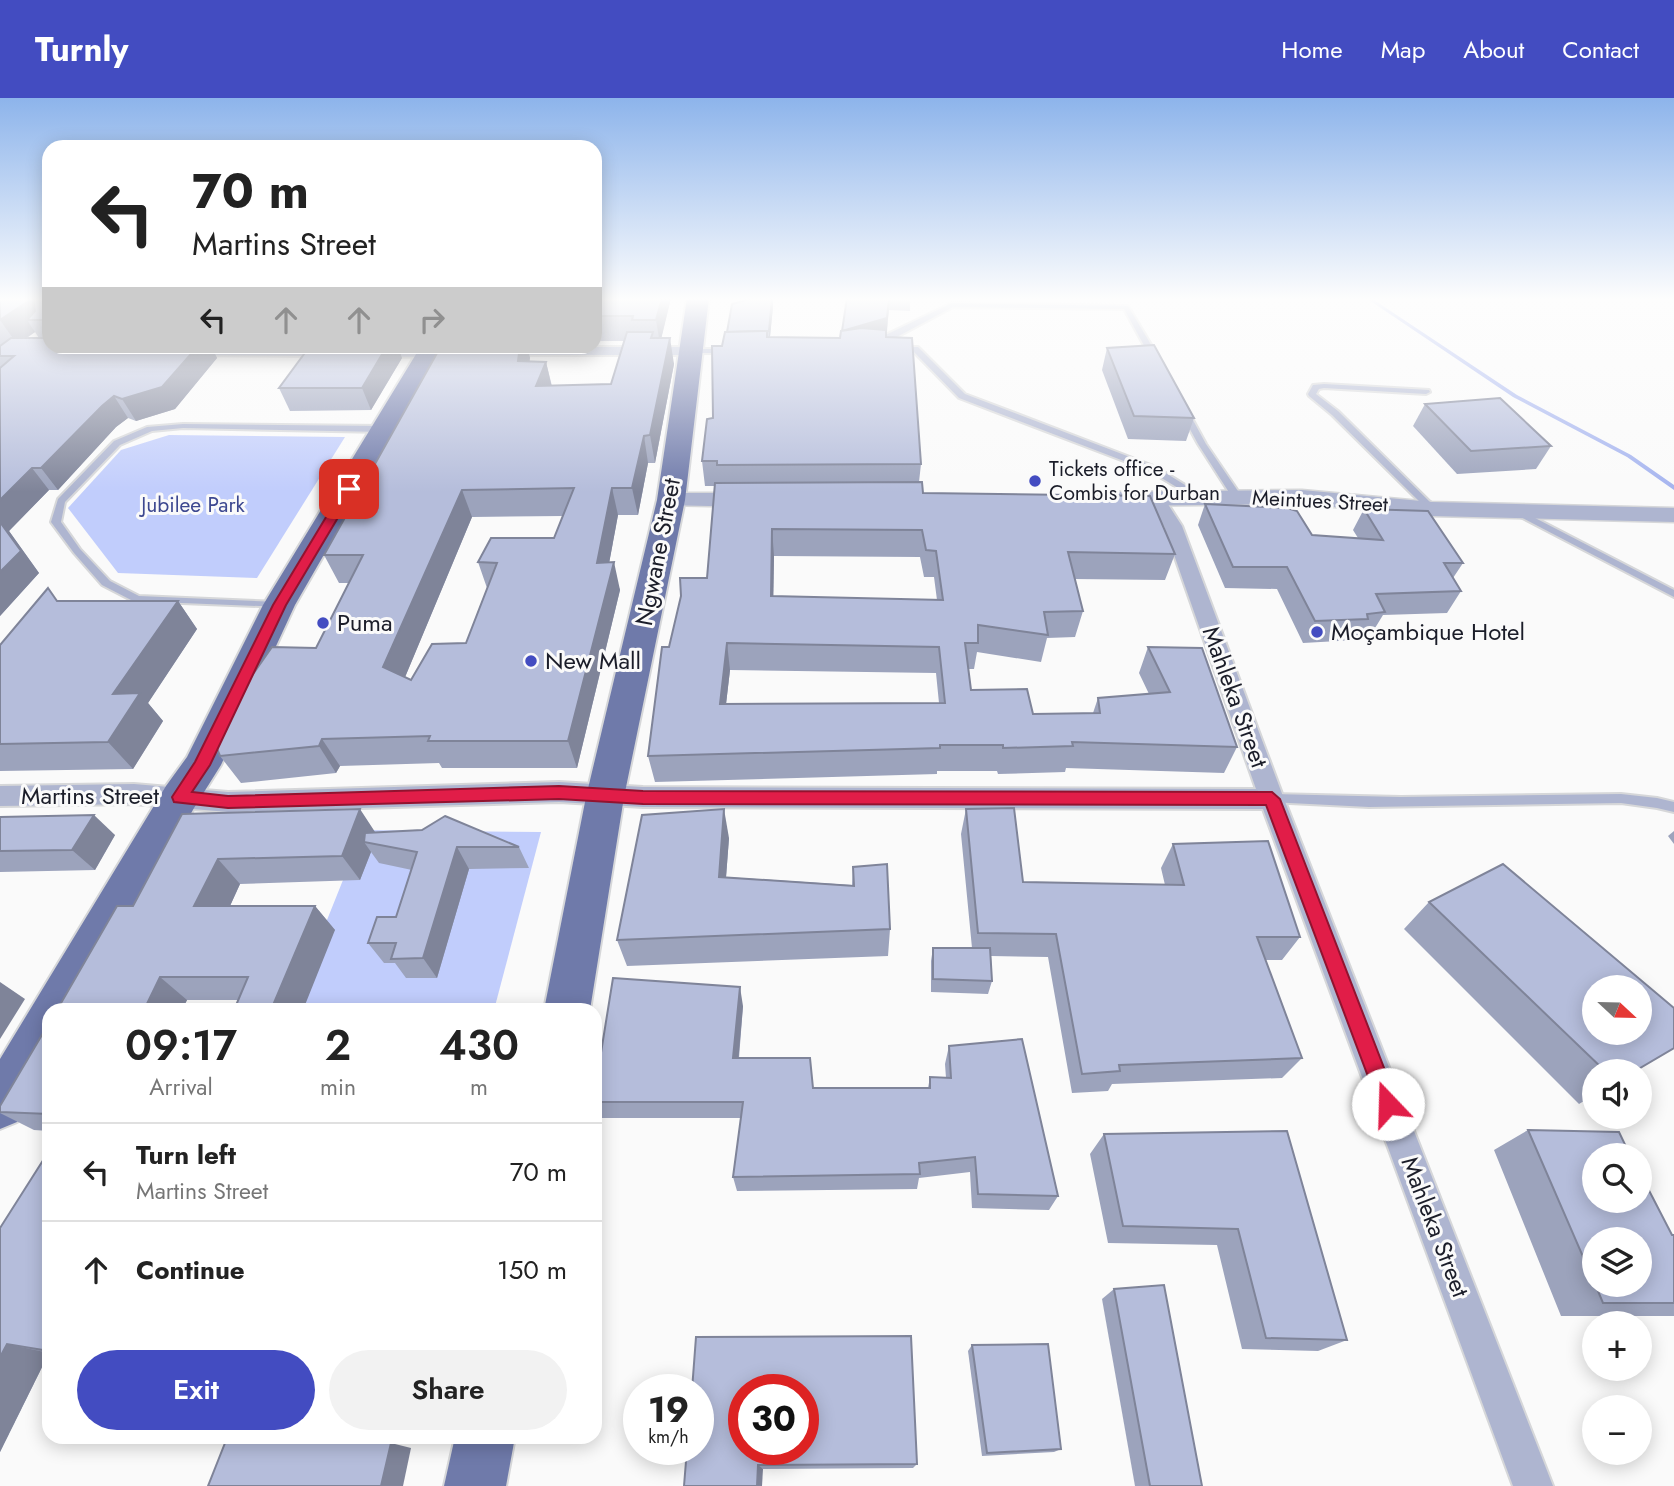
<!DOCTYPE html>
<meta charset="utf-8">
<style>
body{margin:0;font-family:Jost,sans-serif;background:#f2f2f2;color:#222;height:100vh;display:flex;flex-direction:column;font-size:26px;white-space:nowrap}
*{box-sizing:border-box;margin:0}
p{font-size:23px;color:#767676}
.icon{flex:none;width:38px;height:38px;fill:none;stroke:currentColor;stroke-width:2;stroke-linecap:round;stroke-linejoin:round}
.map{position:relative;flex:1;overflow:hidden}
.side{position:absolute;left:42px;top:905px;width:560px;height:441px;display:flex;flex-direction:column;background:#fff;border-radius:21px;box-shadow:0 4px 18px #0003}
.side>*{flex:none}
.top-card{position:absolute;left:42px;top:42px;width:560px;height:214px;border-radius:21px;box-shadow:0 4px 18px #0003;background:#fff;color:#222;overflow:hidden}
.needle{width:46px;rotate:112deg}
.controls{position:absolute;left:1582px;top:877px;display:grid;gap:14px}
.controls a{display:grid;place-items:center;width:70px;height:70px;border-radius:50%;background:#fff;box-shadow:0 4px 18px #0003;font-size:35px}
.speed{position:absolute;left:623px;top:1276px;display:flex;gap:14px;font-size:35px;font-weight:700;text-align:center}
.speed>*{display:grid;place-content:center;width:91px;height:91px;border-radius:50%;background:#fff;box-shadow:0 4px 18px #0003;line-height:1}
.speed small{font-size:18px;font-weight:400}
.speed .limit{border:10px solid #d22;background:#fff;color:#111}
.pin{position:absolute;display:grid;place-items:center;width:60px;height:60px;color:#fff;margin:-30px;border-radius:14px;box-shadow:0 4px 10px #0006}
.me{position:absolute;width:77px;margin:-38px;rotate:339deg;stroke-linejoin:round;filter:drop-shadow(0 0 5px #0008)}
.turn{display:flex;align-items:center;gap:24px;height:147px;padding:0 35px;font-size:32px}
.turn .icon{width:91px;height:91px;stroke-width:2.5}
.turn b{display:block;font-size:49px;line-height:60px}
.lanes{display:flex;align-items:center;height:66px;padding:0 35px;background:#0003;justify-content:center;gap:35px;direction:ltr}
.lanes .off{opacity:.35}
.eta{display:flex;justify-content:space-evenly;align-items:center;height:119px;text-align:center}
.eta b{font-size:42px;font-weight:600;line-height:49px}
.button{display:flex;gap:14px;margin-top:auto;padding:14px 35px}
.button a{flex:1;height:80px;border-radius:42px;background:#434cc1;color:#fff;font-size:28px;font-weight:600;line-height:80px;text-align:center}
.button a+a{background:#f2f2f2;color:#222}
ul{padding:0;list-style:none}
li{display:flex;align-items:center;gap:21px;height:98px;padding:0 35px;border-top:2px solid #e0e0e0}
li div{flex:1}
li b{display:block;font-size:26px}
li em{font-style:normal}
header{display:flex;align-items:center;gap:42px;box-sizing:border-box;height:98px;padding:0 35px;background:#434cc1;color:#fff}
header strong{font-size:33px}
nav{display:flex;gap:38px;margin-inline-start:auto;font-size:24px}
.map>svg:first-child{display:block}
</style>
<header>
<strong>Turnly</strong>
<nav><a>Home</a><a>Map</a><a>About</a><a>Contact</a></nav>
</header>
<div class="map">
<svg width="1674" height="1388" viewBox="0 0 1674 1388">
<rect width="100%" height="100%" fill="#fafafa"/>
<!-- green -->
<g fill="#c1cdfc">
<polygon points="169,337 345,339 257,480 118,475 68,410 121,352"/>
<polygon points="363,732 541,734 494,912 291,912"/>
</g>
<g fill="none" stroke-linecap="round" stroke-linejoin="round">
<!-- stream -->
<polygon fill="#a4b3ef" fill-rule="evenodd" points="1366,200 1371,200 1517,297 1631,357 1674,387 1674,392 1627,359 1513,299"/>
<!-- service casing -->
<g stroke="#d6d7d9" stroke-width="4">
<g id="service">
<polygon points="952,205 1128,208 1159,260 1152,262 1124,211 953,209 893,241 875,246 871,244"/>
<polygon points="893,249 918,249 965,296 1156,369 1206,400 1201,403 1198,402 1150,373 959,300 913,253 896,253 892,251"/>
<polygon points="687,251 728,251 732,253 728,255 687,255"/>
<polygon points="1324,286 1429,292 1430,294 1426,296 1324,290 1319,291 1316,296 1338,313 1435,409 1435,413 1429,413 1332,317 1309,298 1308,296 1313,287"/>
<polygon points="1181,311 1188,313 1206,346 1242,399 1240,401 1237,402 1232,399 1198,346 1180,313"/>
<polygon points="183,326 384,328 388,331 384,334 183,330 152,333 120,347 65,404 61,424 80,451 110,483 139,498 279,504 284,507 283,509 133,503 102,487 74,455 51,424 58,401 114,343 147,329"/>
<polygon points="1516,410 1674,492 1674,499 1513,415 1513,411"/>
<polygon points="1272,696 1401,699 1621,696 1657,700 1674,704 1674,714 1657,710 1621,705 1369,709 1268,704 1266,701 1268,698"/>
</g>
</g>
<!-- minor casing -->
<g stroke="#d6d7d9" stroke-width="4">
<g id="minor">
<polygon points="180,249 448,249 456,254 448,259 175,257 172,254 175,251"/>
<polygon points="495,249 690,249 697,253 690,257 490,257 487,254"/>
<polygon points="1156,396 1162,397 1182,428 1284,701 1553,1388 1513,1388 1263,711 643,709 559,704 228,714 134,706 0,708 0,688 134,686 228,694 559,684 643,689 1256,691 1164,428 1147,401"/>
</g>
</g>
<!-- tertiary casing -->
<g stroke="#d6d7d9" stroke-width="3">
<g id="tertiary">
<polygon points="1302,392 1432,404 1674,410 1674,424 1432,418 1302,406 1112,408 1104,406 1101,401 1104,396 1112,394"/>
<polygon points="671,395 755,395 763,397 766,402 763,407 755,409 663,407 660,402 663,397"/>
</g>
</g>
<!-- primary casing -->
<g stroke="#d6d7d9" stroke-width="4">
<g id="primary">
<polygon points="687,200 709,200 685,402 624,699 590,912 544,912 586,699 657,402"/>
<polygon points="421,248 444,248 295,507 221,667 194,710 81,912 49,912 49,968 17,1024 0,1031 0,961 166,688 187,659 263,507"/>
<polygon points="455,1339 515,1339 506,1388 444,1388"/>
</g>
</g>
<!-- service -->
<use href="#service" fill="#aeb5d0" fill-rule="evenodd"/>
<!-- minor -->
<use href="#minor" fill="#aeb5d0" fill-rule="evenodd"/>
<!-- tertiary -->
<use href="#tertiary" fill="#aeb5d0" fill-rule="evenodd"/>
<!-- primary -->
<use href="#primary" fill="#6f7aaa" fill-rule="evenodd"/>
</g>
<!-- wall -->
<g fill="#9ca3bc" fill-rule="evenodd">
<path d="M0,200H49V248H211L217,260L175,311L136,323L128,320L116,329L58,392H49L9,433L39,475L0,518ZM35,234L39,240H27Z"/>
<path d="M595,200H671L661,240L674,266L655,365H648L638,417H618L609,465L620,492L577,670H442L439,665L340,668L336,675L241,685L220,658L316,550L349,485H339L324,457L441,248H527L530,260L529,264H546L552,288L611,286L625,243H595ZM563,418L554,440L478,464L487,490L466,545L411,582L405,579L472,419Z"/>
<path d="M753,200H773V209L770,239L840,240L842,233L847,200H910V213L889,212L886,239L921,366L919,384L923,395L1175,456L1165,482L1074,481L1083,513L1075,539L1047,540L1041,564L977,554L974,571H968L971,592L1033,616L1093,615L1098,600L1149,596L1139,575L1148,549L1237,649L1224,675L1066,670L1065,674L998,676L997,673H937V676L655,684L648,658L669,549L707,480L715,388H705L702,363L713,320L722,248L727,234ZM774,458L920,459L924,479H934L937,502L773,498ZM730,572L936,575L939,605L726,606Z"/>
<polygon points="1107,250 1194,320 1186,343 1128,341 1102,272"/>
<polygon points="402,260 371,312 290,313 279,290"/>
<polygon points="1425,306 1551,348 1536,371 1457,376 1413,328"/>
<polygon points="1205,406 1312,437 1358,440 1353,432 1364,411 1463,465 1453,480 1461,493 1447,515 1383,517 1372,535 1359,537 1356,542 1303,545 1277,491 1225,490 1198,427"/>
<polygon points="58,503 178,503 197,531 148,605 163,623 133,671 0,673 0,547"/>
<polygon points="966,711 1023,784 1165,787 1161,770 1173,746 1300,839 1282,862 1265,862 1302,960 1282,980 1112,986 1108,993 1072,995 1048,859 991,858 992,883 988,896 931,894 931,863 933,850 972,850 961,736"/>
<polygon points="182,716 519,749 529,770 469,771 437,880 406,880 395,865 384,865 368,845 396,819 412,772 379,765 371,754 360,782 240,786 230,808 315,808 335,832 238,902 187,902 182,912 57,912 133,808"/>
<polygon points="0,719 115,737 95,772 0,774"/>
<polygon points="1674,733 1674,746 1668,738"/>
<polygon points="729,740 726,779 852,787 853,769 890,831 888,858 627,868 617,842"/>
<polygon points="1429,804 1635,973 1594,973 1594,997 1579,1006 1404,831"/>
<polygon points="743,908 739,960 813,990 928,990 930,979 946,980 945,966 949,948 1058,1098 1049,1112 972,1110 970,1074 919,1080 917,1091 737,1093 733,1079 741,1020 602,1020 595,1007 595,992"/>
<polygon points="49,925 49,1033 34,1032 0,1015 0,1008"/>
<path d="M1528,1032L1672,1137H1674V1218H1561L1494,1052ZM1594,1141L1640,1186H1594Z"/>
<polygon points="1287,1033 1347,1242 1318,1253 1242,1251 1217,1147 1108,1145 1090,1056 1104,1036"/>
<polygon points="49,1053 49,1255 0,1354 0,1130"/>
<polygon points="1114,1191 1202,1388 1135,1388 1102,1201"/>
<polygon points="972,1247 1061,1351 1054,1354 982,1358 968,1253"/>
<polygon points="687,1351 917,1366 913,1370 763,1371"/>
</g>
<!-- shaded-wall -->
<g fill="#7f8499">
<polygon points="33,200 47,222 27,222 35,234 17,246 0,222"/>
<polygon points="662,200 671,200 660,246 656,222"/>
<polygon points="772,200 773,209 769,248 769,233"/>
<polygon points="889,200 887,234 842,233"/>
<polygon points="670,240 674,266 655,365 650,337"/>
<polygon points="198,248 211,248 217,260 175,311 136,323 122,301"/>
<polygon points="387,248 398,248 402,260 371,312 362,290"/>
<polygon points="520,248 527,248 530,260 525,289 518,263"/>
<polygon points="546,264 552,290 536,288"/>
<polygon points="114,298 128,320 116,329 58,392 41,370 102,308"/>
<polygon points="644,338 648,365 638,417 632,390"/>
<polygon points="32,370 49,392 9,433 39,475 0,518 0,402"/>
<polygon points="612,390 618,417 604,493 597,465"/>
<polygon points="462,392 472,419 398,596 383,569"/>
<polygon points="772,431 774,458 773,525 771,498"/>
<polygon points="614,464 620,492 577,670 568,643"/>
<polygon points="178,503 197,531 148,605 163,623 133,671 108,644 113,596"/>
<polygon points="727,545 730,572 723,632 720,606"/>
<polygon points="322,641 340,668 336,675 319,648"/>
<polygon points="360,711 377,737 364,744 371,754 360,782 342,758"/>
<polygon points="724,711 729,740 724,806 719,779"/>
<polygon points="94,717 115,737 95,772 72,752"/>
<polygon points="457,749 469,771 437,880 423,860"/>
<polygon points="218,761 240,786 219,832 194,808"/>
<polygon points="315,808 335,832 303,912 271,912"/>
<polygon points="160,879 187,902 182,912 144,912"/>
<polygon points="0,884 25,901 0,941"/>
<polygon points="740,889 743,908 737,977 733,960"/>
<polygon points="7,1246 49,1255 0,1354 0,1259"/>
<polygon points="391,1345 411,1350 403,1388 381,1388"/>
<polygon points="758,1367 763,1371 762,1388 757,1388"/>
</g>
<!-- building -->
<g fill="#b5bddb" stroke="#7f8499" stroke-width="2" fill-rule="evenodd">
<polygon points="0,200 49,200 49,222 27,222 35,213 33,200 0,222"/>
<polygon points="595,200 662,200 656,222 632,222 633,218 595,218"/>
<polygon points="753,200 772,200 769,233 727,234 732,206"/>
<polygon points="847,200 889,200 887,220 842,233"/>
<polygon points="861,230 886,232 886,239 912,240 921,366 717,367 717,363 702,363 707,321 713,320 712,248 722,248 725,234 767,233 767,239 840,240 841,233"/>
<path d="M627,234H653L651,240H670L650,337L644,338L632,390H612L597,465L614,464L568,643H428L430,638L322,641L319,648L220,658L211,636L272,549L316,550L363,457H324L441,248H520L518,263L546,264L536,288L611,286ZM574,390L554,440H491L478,464L497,465L466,545L432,546L411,582L383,569L462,392Z"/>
<polygon points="11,240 49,240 49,248 198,248 162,289 122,301 114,298 102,308 41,370 32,370 0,402 0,270 14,258 0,258 0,248"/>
<polygon points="1154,247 1194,320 1134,318 1107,250"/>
<polygon points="310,248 387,248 362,290 279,290"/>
<polygon points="1500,300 1551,348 1471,353 1425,306"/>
<path d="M922,384L923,395L1150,398L1175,456L1068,454L1083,513L1044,514L1048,537L978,527V545H965L971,592L1027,591L1033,616L1100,615L1098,600L1170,594L1148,549L1202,550L1237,649L1072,644L1073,648L1003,650V647H940V650L648,658L662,549H669L681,498L680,480H707L715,385ZM772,431L922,432L926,452L936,453L943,502L771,498ZM727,545L939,549L945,605L720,606Z"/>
<polygon points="1205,406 1287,410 1297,413 1312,437 1383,442 1364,411 1428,413 1463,465 1444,465 1461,493 1376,496 1385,514 1367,516 1368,521 1315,523 1287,469 1233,469"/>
<polygon points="0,424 21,453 0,474"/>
<polygon points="48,490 57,503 178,503 113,596 140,595 108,644 0,646 0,547"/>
<polygon points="1014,710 1023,784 1184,787 1173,746 1268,743 1300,839 1257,839 1302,960 1119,967 1120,973 1082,976 1056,836 978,835 966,711"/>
<polygon points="360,711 342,758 218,761 194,808 315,808 271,912 234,912 248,879 160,879 144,912 57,912 117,808 133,808 182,716"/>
<polygon points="724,711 719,779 854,788 853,769 887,766 890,831 617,842 642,717"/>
<polygon points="94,717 72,752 0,753 0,719"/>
<polygon points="445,718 519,749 457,749 423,860 391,861 396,845 368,845 377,819 396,819 417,754 364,744 365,735 422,732"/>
<path d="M1503,766L1674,910V950L1635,973H1605L1429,804ZM1594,889H1640V934H1594Z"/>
<polygon points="933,850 990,850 992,883 933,881"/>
<polygon points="613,880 740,889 733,960 810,960 813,990 930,990 930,979 951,980 949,948 1022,941 1058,1098 978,1096 975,1059 919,1065 920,1076 733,1079 743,1004 595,1004 595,992"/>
<polygon points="49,925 49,1016 0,1014 0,1008"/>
<polygon points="1528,1032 1619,1034 1630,1057 1594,1057 1594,1102 1640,1102 1640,1075 1672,1137 1674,1137 1674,1205 1603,1205 1595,1186 1640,1186 1640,1141 1594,1141 1594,1184"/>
<polygon points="1287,1033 1347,1242 1266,1240 1238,1131 1123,1128 1104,1036"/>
<polygon points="49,1053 49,1253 7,1246 0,1259 0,1130"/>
<polygon points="1164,1187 1202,1388 1150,1388 1114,1191"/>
<path d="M911,1238L917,1366L758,1367L757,1388H684L687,1351H698V1292H692L696,1239ZM744,1292H803V1351H744Z"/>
<polygon points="1048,1246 1061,1351 987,1355 972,1247"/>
<polygon points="227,1340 391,1345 381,1388 208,1388"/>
</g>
<!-- sky -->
<linearGradient id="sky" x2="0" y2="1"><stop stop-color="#8db4eb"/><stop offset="0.51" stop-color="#fdfdfd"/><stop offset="1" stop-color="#fdfdfd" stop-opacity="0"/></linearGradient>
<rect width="1674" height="394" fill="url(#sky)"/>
<!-- route -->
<polygon fill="#e11d48" stroke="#92132f" stroke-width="2" points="349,387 355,391 286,507 210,667 192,694 228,698 559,688 643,693 1272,694 1280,701 1398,1006 1395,1013 1388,1016 1381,1013 1266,707 643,706 559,701 228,710 174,704 172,699 195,664 273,507 343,391"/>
<!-- markers -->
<g fill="#434cc1" stroke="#fafafa" stroke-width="2.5">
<circle cx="1035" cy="383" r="7"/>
<circle cx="323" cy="525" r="7"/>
<circle cx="1317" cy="534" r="7"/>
<circle cx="531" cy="563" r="7"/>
</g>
<g text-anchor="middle" stroke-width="6" stroke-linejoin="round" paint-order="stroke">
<!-- far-poi labels -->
<g font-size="21" fill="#1b1d29" stroke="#fafafa" text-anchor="start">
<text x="1049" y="378">Tickets office -<tspan x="1049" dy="24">Combis for Durban</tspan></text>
</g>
<!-- far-street labels -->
<g font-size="21" fill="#1b1d29" stroke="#fafafa">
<text transform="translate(1320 403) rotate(3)" y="7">Meintues Street</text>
</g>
<!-- far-park labels -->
<g font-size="21" fill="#3d4890" stroke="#fafafa">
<text x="193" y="414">Jubilee Park</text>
</g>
<!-- street labels -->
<g font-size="24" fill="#1b1d29" stroke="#fafafa">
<text transform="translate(658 454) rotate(-79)" y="8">Ngwane Street</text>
<text transform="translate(1235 599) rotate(70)" y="8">Mahleka Street</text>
<text x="90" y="706">Martins Street</text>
<text transform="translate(1435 1129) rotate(69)" y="8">Mahleka Street</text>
</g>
<!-- poi labels -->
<g font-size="24" fill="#1b1d29" stroke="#fafafa" text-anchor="start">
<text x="337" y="533">Puma</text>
<text x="1331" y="542">Moçambique Hotel</text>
<text x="545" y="571">New Mall</text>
</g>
</g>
</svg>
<div class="controls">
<a><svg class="needle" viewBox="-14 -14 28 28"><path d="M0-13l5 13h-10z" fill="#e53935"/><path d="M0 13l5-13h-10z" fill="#767676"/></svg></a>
<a><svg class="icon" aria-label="sound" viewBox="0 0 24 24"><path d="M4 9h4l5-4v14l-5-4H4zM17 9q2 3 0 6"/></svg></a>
<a><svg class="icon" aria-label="search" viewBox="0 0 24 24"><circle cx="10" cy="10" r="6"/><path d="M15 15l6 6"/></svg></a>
<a><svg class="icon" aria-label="layers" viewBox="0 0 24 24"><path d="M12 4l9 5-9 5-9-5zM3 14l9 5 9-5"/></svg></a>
<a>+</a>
<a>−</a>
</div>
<div class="speed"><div>19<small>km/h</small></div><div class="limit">30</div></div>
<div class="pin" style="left:349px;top:391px;background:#d93025"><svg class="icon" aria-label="arrive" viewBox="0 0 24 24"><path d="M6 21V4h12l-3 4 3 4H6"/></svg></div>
<svg class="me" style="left:1388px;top:1006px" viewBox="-20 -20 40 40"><circle r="19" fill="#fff"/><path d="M0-13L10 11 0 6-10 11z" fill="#e11d48"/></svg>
<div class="top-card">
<div class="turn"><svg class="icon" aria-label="left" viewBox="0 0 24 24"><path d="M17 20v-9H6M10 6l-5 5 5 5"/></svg><div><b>70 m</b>Martins Street</div></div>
<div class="lanes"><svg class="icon" aria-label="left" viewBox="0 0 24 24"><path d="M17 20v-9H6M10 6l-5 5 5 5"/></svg><svg class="icon off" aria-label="ahead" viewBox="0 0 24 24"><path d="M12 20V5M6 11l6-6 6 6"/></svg><svg class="icon off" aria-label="ahead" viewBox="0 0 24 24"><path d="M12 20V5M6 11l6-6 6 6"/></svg><svg class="icon off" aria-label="right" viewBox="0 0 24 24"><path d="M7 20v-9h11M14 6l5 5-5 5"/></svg></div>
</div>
<section class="side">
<div class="eta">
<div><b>09:17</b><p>Arrival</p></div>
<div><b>2</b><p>min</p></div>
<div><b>430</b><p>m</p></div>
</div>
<ul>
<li><svg class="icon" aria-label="left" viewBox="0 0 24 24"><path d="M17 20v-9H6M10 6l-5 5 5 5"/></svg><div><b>Turn left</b><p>Martins Street</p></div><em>70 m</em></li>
<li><svg class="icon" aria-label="ahead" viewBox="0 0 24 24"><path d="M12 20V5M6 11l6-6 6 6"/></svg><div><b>Continue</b></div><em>150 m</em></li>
</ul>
<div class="button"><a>Exit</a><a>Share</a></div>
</section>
</div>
